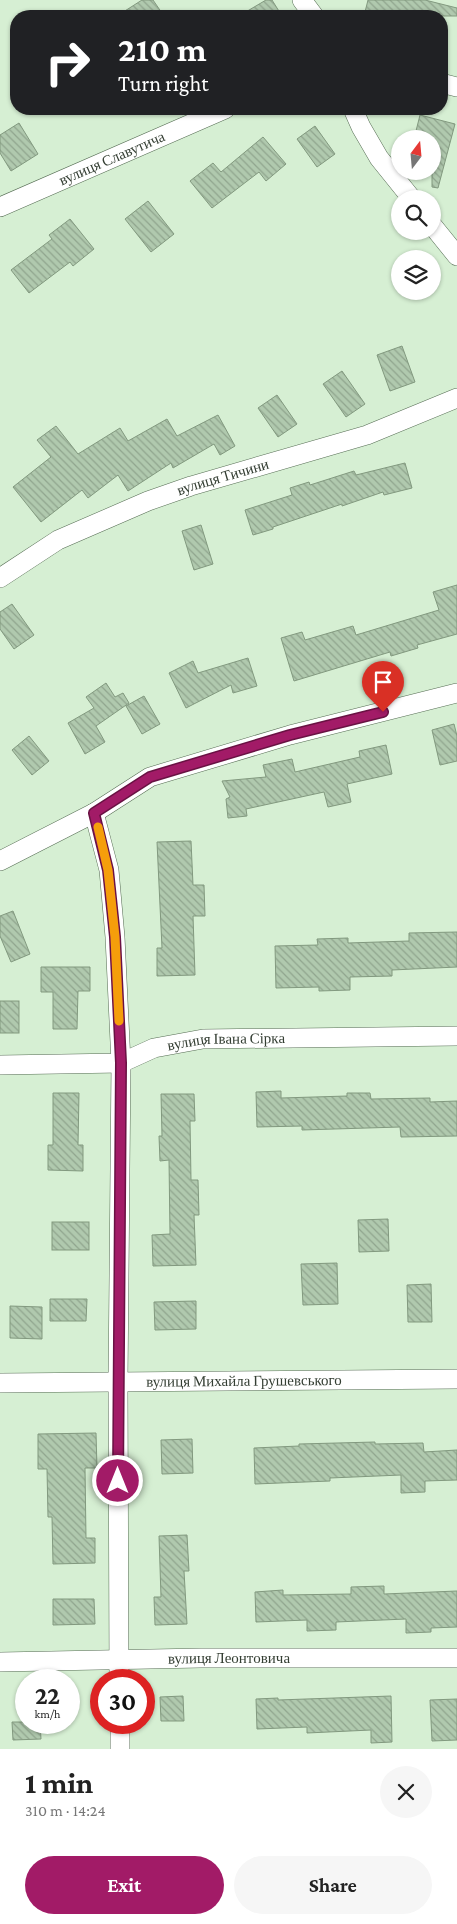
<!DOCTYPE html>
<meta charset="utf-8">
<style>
body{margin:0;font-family:"Crimson Pro",serif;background:#f6f6f6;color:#222;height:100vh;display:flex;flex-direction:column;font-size:19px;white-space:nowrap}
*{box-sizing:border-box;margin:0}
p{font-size:16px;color:#767676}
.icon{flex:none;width:28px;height:28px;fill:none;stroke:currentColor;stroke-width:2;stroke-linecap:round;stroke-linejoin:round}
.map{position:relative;height:1749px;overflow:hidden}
.details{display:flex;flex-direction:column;background:#fff;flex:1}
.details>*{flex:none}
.hud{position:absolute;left:10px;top:10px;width:438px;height:105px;border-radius:20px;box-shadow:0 1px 4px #0004;background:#202124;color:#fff;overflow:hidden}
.needle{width:32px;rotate:16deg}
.fabs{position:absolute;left:391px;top:130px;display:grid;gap:10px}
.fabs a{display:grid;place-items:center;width:50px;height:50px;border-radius:50%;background:#fff;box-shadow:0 1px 4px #0004;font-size:25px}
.speed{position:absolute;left:15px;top:1669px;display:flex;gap:10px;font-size:25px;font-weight:700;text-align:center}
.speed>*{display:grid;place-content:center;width:65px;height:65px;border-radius:50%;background:#fff;box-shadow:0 1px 4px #0004;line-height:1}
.speed small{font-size:12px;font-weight:400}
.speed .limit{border:8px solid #d22;background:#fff;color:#111}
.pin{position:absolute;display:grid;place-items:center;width:42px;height:42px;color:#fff;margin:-51px -21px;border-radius:50% 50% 50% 0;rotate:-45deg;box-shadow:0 0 5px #0007}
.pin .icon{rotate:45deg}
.me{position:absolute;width:55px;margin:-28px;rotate:0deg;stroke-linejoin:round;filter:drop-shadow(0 0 4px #0008)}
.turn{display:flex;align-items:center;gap:18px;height:105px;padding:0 25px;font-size:22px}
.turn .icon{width:65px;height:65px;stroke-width:2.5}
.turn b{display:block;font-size:35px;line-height:42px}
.round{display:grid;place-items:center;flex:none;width:52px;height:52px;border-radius:26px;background:#f6f6f6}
.headline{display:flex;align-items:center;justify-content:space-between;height:85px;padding:0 25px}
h1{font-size:30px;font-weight:700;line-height:38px}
.action{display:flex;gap:10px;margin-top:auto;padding:10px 25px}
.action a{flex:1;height:58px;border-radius:30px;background:#a21b67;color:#fff;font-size:20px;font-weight:700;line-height:58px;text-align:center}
.action a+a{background:#f6f6f6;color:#222}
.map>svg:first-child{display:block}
</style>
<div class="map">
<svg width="457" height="1749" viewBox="0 0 457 1749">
<defs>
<pattern id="building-back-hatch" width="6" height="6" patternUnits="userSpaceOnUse" patternTransform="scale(1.25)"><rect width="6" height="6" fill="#b0c9ae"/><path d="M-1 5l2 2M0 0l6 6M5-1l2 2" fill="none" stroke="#90a58e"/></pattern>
</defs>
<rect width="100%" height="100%" fill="#d6efd3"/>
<!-- building -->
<g fill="url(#building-back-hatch)" stroke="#82997f">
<polygon points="142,0 153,0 164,16 117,16"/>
<polygon points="266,0 272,0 282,16 239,16"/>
<polygon points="368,0 425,0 457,8 457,16 364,16"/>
<polygon points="420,115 455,124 438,188 432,187 432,139 414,139"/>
<polygon points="19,123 38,154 11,171 0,153 0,135"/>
<polygon points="315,126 335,154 317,167 297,139"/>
<polygon points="263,137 286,164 266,181 259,172 212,208 190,181 213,163 221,172"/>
<polygon points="148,201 174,234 151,252 125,219"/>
<polygon points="70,219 94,249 73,266 70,262 29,293 11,270 52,239 49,235"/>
<polygon points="402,346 415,382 390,391 377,355"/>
<polygon points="342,371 365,404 346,417 323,384"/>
<polygon points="277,395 297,424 278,437 258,408"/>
<polygon points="218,415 235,446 220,455 214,444 173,468 171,463 128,491 118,475 88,498 82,490 41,522 13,487 51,457 37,440 56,426 78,454 120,428 128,441 167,419 177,436"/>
<polygon points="405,463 412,488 384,495 383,492 342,506 342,504 273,527 273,529 253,535 245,510 292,495 290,488 309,482 310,485 354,471 356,475"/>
<polygon points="201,525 213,564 194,570 182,531"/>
<polygon points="457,585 457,634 417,645 418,648 391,656 390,652 294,681 281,638 302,632 305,640 353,626 356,635 439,610 433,592"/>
<polygon points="12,604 34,635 14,649 0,629 0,612"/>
<polygon points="248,658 257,686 233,693 231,685 186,708 169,673 193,661 198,673"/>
<polygon points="106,683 115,697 123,693 129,703 96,726 105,742 85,754 68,723 94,708 86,697"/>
<polygon points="144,696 160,724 142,734 126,706"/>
<polygon points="454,724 457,736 457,761 440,765 432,730"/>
<polygon points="29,736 49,761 32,775 12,750"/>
<polygon points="386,745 392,774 347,784 351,802 328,807 324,792 246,809 247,816 228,818 226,799 230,797 222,781 266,777 263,765 292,759 295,772 360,757 359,751"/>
<polygon points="191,841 193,885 204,885 205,916 193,916 195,975 157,976 157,948 162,948 157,842"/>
<polygon points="13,911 30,954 11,962 0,936 0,916"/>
<polygon points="457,932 457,967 392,970 392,976 350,977 350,990 319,991 319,987 276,988 275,946 318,945 317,939 348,938 348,943 409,941 409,933"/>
<polygon points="41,967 90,967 90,991 78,991 77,1029 53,1029 53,992 41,992"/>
<rect x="0" y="1001" width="19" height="32"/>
<polygon points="281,1091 281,1098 347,1096 347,1093 370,1093 371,1099 430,1098 430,1102 457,1101 457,1136 401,1137 400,1127 302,1130 302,1126 257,1127 256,1092"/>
<polygon points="53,1093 79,1093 78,1145 83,1145 83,1171 48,1170 48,1145 53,1145"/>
<polygon points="161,1094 194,1094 195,1121 190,1121 191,1180 198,1180 199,1215 194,1215 196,1265 153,1266 152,1235 170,1234 169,1160 160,1161 159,1136 162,1136"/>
<polygon points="388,1219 389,1251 359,1252 358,1220"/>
<rect x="52" y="1222" width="37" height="28"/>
<polygon points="337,1263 338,1304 303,1305 301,1264"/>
<polygon points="431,1284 432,1322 408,1322 407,1285"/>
<polygon points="50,1299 87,1299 86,1321 50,1321"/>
<polygon points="196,1301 196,1329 155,1330 154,1302"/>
<polygon points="10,1306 42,1307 42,1339 10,1338"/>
<polygon points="96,1433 97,1468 85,1468 86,1538 95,1538 95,1563 53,1564 52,1517 48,1517 47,1469 38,1469 38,1434"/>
<polygon points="192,1439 193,1473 162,1474 161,1440"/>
<polygon points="375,1442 375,1444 423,1443 424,1452 457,1450 457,1480 425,1481 425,1492 401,1493 401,1475 330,1478 330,1481 255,1484 254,1448 299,1446 299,1444"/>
<polygon points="187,1535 189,1571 184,1571 187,1624 155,1625 154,1597 161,1597 159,1536"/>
<polygon points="384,1586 384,1594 457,1591 457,1627 431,1628 431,1632 406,1633 406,1619 336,1622 336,1630 307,1631 307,1620 256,1622 255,1592 283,1590 283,1595 351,1594 351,1587"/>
<polygon points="53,1599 94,1599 95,1624 53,1625"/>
<polygon points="183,1696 184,1721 161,1721 160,1697"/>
<polygon points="391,1696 392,1742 371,1743 371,1730 307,1733 307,1727 257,1729 256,1699 278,1698 278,1700"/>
<polygon points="457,1699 457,1740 432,1741 430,1700"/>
<polygon points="12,1722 40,1722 41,1739 13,1740"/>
</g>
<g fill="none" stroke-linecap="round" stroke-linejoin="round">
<!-- minor casing -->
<g stroke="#566d54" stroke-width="20">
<g id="minor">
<polyline points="302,0 314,16"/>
<polyline points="441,83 457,87"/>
<polyline points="353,109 361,127 379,158 412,199"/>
<path id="s1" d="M0,207L225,109"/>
<polyline points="432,225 457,256"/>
<path id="s2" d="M0,578L58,540L148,501L191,486L367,435L457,398"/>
<polyline points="94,813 109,870 115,937 121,1063 118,1382 119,1680"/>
<polyline points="0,861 94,813 150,777 290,735 457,693"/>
<path id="s3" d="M0,1065L121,1063L154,1048L203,1039L457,1036"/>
<path id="s4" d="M0,1383L457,1379"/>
<path id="s5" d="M0,1662L201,1658H457"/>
<polyline points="120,1722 120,1749"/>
</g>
</g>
<!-- minor -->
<use href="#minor" stroke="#fff" stroke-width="19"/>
</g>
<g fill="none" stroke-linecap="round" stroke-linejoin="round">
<!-- route casing -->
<g stroke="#691243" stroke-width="12">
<polyline id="route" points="118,1481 121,1063 115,937 108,870 94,813 150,777 290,735 383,712"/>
</g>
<!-- route -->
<use href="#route" stroke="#a21b67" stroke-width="9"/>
<!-- slow -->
<polyline stroke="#f59e0b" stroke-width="9" points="98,827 108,870 115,937 119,1021"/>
</g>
<g text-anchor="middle" stroke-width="4" stroke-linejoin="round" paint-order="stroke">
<!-- street labels -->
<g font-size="15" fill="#343e33" stroke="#e3fce0">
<text dy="5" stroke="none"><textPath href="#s1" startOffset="122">вулиця Славутича</textPath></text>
<text dy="5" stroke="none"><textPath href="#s2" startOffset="246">вулиця Тичини</textPath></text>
<text dy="5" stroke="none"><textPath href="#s3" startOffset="230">вулиця Івана Сірка</textPath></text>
<text dy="5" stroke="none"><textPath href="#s4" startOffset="244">вулиця Михайла Грушевського</textPath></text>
<text dy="5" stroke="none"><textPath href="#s5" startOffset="229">вулиця Леонтовича</textPath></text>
</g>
</g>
</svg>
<div class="fabs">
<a><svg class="needle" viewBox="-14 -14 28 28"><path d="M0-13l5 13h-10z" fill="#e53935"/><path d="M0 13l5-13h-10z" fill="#767676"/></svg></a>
<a><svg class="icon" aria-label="search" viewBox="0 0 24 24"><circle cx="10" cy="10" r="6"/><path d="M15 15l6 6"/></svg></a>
<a><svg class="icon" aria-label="layers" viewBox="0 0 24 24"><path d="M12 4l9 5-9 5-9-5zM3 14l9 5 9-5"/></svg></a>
</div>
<div class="speed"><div>22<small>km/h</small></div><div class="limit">30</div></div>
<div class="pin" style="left:383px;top:712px;background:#d93025"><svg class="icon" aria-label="arrive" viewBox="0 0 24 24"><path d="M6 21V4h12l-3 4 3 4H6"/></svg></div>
<svg class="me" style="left:118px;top:1481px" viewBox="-20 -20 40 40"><circle r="17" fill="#a21b67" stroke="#fff" stroke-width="3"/><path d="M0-11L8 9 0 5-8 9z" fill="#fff"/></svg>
<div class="hud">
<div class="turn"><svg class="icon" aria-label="right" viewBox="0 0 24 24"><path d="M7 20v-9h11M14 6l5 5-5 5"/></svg><div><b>210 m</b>Turn right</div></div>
</div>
</div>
<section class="details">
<div class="headline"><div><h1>1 min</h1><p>310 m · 14:24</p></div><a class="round"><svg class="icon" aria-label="close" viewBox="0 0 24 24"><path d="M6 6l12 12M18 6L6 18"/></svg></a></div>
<div class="action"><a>Exit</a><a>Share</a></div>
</section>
